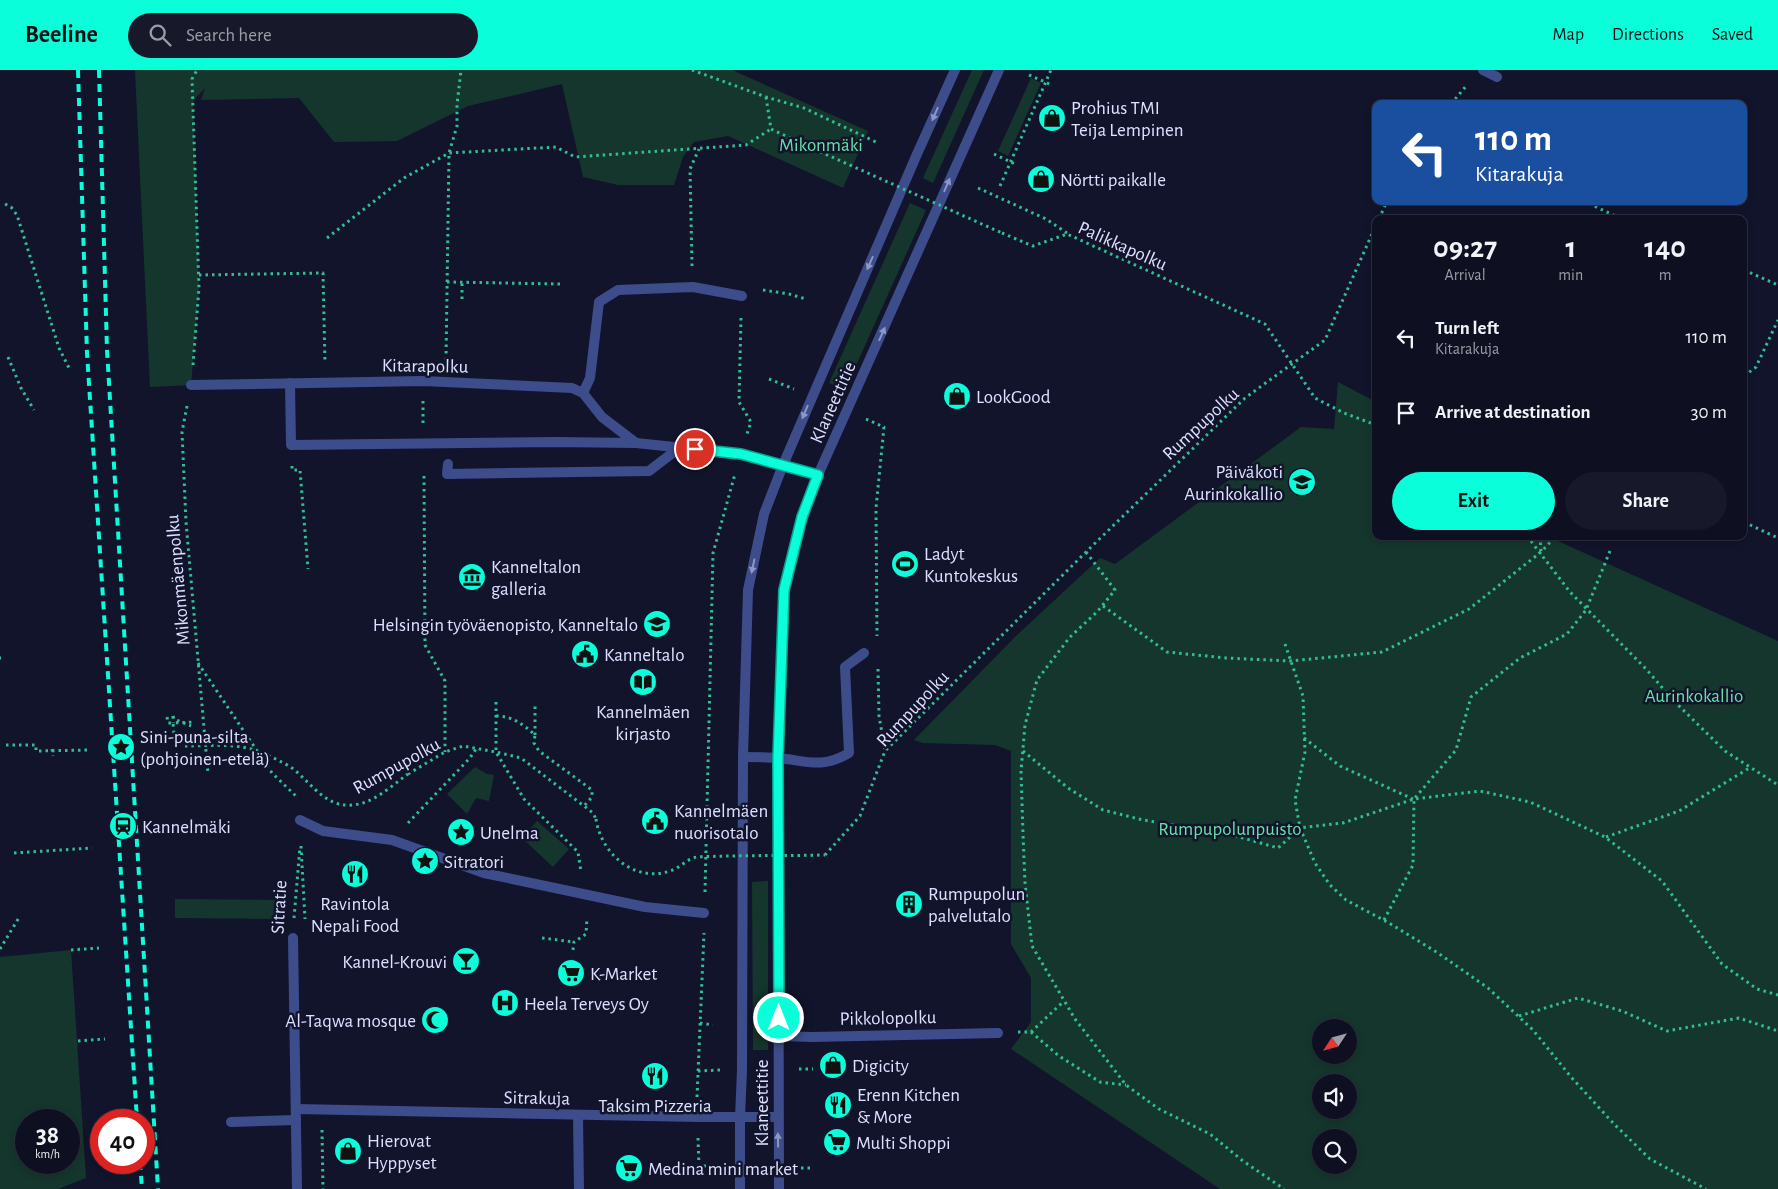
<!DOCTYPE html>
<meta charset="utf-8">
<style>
body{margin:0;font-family:"Alegreya Sans",sans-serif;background:#17182a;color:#f1f3f6;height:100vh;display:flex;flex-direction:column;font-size:19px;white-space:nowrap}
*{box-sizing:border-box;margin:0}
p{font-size:16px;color:#9b9ca5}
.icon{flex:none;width:28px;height:28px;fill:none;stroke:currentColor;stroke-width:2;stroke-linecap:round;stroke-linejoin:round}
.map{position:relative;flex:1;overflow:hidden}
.panel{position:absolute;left:1372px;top:145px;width:375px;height:325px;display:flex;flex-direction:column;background:#0e0f21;border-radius:10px;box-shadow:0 2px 8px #0003,0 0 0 1px #2e2f3f}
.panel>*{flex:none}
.banner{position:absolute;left:1372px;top:30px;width:375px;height:105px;border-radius:10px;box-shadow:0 2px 8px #0003,0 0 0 1px #2e2f3f;background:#1a4fa0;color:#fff;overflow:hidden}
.needle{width:32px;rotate:234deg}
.controls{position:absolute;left:1312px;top:949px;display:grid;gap:10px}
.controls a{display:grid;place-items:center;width:45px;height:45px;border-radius:50%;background:#0e0f21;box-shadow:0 2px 8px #0003,0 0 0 1px #2e2f3f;font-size:25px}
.speed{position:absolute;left:15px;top:1039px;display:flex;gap:10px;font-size:25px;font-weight:700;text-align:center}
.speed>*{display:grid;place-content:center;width:65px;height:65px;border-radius:50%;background:#0e0f21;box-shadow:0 2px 8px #0003,0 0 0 1px #2e2f3f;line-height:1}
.speed small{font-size:12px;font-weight:400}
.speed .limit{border:8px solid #d22;background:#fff;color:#111}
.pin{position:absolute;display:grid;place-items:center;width:42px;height:42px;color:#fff;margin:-21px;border:2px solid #fff;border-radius:50%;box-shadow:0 1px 5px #0007}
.me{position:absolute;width:55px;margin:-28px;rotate:0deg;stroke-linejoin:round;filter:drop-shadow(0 0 4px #0008)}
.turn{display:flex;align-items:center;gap:18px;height:105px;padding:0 20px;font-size:22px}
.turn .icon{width:65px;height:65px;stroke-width:2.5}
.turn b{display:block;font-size:35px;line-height:42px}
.eta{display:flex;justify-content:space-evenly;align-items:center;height:85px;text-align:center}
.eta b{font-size:30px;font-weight:700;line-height:35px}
.action{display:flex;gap:10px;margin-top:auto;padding:10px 20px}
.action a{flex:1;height:58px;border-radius:30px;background:#0afeda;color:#111;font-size:20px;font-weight:700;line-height:58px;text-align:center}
.action a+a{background:#17182a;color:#f1f3f6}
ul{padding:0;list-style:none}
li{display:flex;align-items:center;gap:15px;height:75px;padding:0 20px}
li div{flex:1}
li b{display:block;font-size:19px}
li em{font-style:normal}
header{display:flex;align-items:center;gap:30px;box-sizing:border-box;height:70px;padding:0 25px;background:#0afeda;color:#111}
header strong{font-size:24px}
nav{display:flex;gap:28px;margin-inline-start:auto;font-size:18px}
.search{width:350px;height:45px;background:#17182a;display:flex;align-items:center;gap:12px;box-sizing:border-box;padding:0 18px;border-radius:28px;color:#9b9ca5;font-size:19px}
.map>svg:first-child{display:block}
</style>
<header>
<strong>Beeline</strong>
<div class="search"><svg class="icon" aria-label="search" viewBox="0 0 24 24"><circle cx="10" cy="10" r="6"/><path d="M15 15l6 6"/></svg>Search here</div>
<nav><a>Map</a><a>Directions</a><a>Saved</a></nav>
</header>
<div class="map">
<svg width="1778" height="1119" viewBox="0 0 1778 1119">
<rect width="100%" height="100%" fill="#12142c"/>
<!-- green -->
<g fill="#15362d" fill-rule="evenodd">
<polygon points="135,0 732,0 868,61 843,118 728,66 694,72 683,87 674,115 618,115 583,107 562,14 468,36 397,71 334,72 299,28 201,30 205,18 193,31 199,218 191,315 150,317"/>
<polygon points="972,0 984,0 933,113 923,108"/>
<polygon points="1031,8 1041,13 1008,86 998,81"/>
<polygon points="910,133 926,140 845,320 829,313"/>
<path d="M1338,312L1376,332V466H1547L1778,571V1119H1220L1011,979L1031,952V908L1011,874V681L995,675L923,673L914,670L1015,567L1100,488L1115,494L1301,357L1334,359ZM1321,958H1349V985H1321ZM1321,1012H1349V1040H1321ZM1321,1068H1349V1095H1321Z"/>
<polygon points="475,697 487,704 494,705 489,731 476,728 467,744 447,724"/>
<polygon points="537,751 569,779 553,797 522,768"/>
<polygon points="768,811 768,980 753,980 752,812"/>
<polygon points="175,829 285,830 284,849 175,848"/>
<path d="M71,880L86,1108L58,1119H0V887ZM26,1050H69V1092H26Z"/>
</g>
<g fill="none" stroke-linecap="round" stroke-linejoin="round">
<!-- path -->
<g stroke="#31be93" stroke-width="3" stroke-dasharray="2.5 4" stroke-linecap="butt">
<polyline points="692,0 766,27 804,38 876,72"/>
<polyline points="1029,5 1052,15"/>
<polyline points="766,27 771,59 814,79"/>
<polyline points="1451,34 1467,15"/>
<polyline points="994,84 1017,95"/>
<polyline points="1000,116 1051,0"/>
<polyline points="978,118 1046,149 1067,163"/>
<polyline points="1583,131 1622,149"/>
<polyline points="5,134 11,137 17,145 59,278 69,298"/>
<polyline points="1379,149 1387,131"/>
<polyline points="1002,163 1033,176 1067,164 1265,254 1315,328 1344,343 1376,355"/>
<polyline points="327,168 404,108 449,83 556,77 575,87 746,75 771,59"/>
<polyline points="692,196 690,99 699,79"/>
<polyline points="1744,200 1778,215"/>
<polyline points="199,205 323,203 325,293"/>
<polyline points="447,212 560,214"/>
<polyline points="763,220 789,224 806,229"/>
<polyline points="462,229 462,212"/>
<polyline points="741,248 739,332 751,352 747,364"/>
<polyline points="8,287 21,318 34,340"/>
<polyline points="446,290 449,83 457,56 457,35 461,0"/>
<polyline points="193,295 199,218 192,9 197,0"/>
<polyline points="1744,306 1756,297 1778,250"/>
<polyline points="769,309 794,319"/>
<polyline points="423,331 423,353"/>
<polyline points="187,336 182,362 186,452 208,704"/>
<polyline points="866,349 884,357 876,438 877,566"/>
<polyline points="292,396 292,400 300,400 308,499"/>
<polyline points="424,406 425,575 445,611 445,682"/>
<polyline points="1744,452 1778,468"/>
<polyline points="1527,466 1570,522 1647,600 1672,629 1725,681 1778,715"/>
<polyline points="1540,466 1541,481"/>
<polyline points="1086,482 1115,520 1097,542 1070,567 1037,610 1025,655 1021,701 1023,764 1025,813 1032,876 1075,949 1126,1015 1159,1039 1210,1064 1243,1091 1284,1119"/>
<polyline points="1103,536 1167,582 1226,588 1290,591 1382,582 1469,539 1541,482 1556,466"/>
<polyline points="1285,574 1303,626 1305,682 1295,730 1300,758 1315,793 1330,815 1346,830 1389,853 1438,883 1488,918 1533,960 1571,1007 1614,1054 1650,1089 1706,1119"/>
<polyline points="0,588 1,588"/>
<polyline points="198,593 272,703 298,728"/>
<polyline points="878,599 879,646 885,680"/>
<polyline points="496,632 496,682 524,729 578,782 581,802"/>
<polyline points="173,646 174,649 191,656"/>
<path d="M496,646C512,646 523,654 535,665L534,673L539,681L592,720V727L584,736"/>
<polyline points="167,647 168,653 173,653"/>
<polyline points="535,665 535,633"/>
<polyline points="1304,668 1340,696 1413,729"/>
<polyline points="6,675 36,675 36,681 87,680"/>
<polyline points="1023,681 1068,718 1103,740 1143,750 1229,764 1278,778 1300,758 1343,753 1414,729 1480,721 1530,732 1605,767 1662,811 1722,894 1757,919 1778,925"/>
<polyline points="408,704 445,682 463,676 496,682 521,688 584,736 593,743 596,749"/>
<polyline points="408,753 469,689 476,679"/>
<polyline points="1606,767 1679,741 1751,697"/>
<polyline points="301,776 305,849"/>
<polyline points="14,783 92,778"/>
<polyline points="825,785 860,746 885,681 1086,482 1245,328 1325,270 1376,155"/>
<polyline points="705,822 713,483 735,404"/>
<polyline points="294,848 300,777"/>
<polyline points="1384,850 1413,795 1414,729 1456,680 1471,627 1520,588 1567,564 1586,540 1610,481"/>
<polyline points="542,868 574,872"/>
<polyline points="0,879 20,846"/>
<polyline points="71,880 99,878"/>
<polyline points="573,880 574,872 586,864 587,848"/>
<polyline points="1519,946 1578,928 1622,941 1667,961 1739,948 1778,961"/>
<polyline points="700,953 713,955"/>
<polyline points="1018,962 1031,962 1064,931"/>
<polyline points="1031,962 1059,986 1100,1012 1126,1015"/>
<polyline points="78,971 105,969"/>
<polyline points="799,999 813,999"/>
<polyline points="698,1001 720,1000"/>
<polyline points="697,1027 704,863"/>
<polyline points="322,1060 323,1119"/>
<polyline points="698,1068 699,1096 720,1096"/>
<polyline points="801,1098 813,1098"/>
</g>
<!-- service -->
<g stroke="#3d4d8b" stroke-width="10">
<polyline points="1483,0 1497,7"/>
<polyline points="290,313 291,375 556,372 636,373"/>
<polyline points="191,315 423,311 572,318 583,323 602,347 636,373"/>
<polyline points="583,323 590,308 599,232 618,220 693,217 742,226"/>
<polyline points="448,394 447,404 649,401 679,378"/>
<path d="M743,687C755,687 767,687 779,688C807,691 822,699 849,683L845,597L864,583"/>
<polyline points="779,966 812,967 998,963"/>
<polyline points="578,1045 579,1119"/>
<polyline points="231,1052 296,1050"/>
</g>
<!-- pedestrian -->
<polyline stroke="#3d4d8b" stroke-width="10" points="300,750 323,761 392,770 484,803 645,837 704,843"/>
<!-- minor -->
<g stroke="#3d4d8b" stroke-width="10">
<polyline points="636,373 741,384 818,405"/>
<polyline points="293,868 297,1119"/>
<polyline points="296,1039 697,1047 778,1047"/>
</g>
<!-- tertiary -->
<g stroke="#3d4d8b" stroke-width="10">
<polyline points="740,1119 740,1048 742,1000 743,687 748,520 764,444 783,395 917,84 955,0"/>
<polyline points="779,1119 778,688 784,520 802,447 818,405 999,0"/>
</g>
<!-- rail -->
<g stroke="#0afeda" stroke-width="4" stroke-dasharray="8 6" stroke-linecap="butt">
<polyline points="78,0 87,283 137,1050"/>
<polyline points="99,0 107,280 158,1119"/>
<polyline points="140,1092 142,1119"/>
</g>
<!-- path-bridge -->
<g stroke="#31be93" stroke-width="3" stroke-dasharray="2.5 4" stroke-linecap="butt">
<polyline points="814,79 1002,163"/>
<polyline points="173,646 173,653"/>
<polyline points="175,676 173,653 194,652"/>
<path d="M185,676C207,676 233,673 254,680C266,684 281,691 292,698C315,716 328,743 363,733C379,728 394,714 408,704"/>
<polyline points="52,679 53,686"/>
<path d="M596,749C601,784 635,813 670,801C680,798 688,788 697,787C740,785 782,786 825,785"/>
</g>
</g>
<!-- one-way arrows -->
<defs><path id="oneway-solid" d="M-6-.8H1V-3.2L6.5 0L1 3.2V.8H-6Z" transform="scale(1.25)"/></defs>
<g fill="#8d97c5">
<use href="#oneway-solid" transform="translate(935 44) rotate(114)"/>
<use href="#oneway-solid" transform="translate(947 115) rotate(-66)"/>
<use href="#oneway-solid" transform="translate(870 193) rotate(114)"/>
<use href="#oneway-solid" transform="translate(882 264) rotate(-66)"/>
<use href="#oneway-solid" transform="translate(805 342) rotate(113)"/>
<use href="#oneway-solid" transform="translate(753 496) rotate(102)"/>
<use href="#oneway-solid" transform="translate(778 1070) rotate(-91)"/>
</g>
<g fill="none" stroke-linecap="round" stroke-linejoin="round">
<!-- route casing -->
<g stroke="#06a58e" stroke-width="12">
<polyline id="route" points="695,379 741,384 818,405 802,447 784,520 778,688 779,948"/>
</g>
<!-- route -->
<use href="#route" stroke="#0afeda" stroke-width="9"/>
</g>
<!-- icons -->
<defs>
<g id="shop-disc" transform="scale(1.4375)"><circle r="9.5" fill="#0afeda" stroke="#12142c"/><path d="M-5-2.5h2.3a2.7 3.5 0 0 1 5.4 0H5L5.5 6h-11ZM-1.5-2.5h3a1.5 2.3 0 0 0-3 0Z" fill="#111"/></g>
<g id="school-disc" transform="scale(1.4375)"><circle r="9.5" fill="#0afeda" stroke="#12142c"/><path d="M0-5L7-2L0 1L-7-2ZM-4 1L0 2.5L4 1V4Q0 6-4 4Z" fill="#111"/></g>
<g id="stadium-disc" transform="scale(1.4375)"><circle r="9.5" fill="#0afeda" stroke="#12142c"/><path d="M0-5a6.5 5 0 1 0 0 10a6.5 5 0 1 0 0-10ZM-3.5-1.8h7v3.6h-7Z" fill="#111"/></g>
<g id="museum-disc" transform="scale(1.4375)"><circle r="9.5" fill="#0afeda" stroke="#12142c"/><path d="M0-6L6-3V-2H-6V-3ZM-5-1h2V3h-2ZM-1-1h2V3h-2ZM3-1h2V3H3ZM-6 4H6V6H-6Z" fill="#111"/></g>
<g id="civic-disc" transform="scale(1.4375)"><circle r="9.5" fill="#0afeda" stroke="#12142c"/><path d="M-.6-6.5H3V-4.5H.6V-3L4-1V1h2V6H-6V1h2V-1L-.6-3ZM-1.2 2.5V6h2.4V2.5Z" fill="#111"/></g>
<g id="library-disc" transform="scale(1.4375)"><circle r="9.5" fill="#0afeda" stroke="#12142c"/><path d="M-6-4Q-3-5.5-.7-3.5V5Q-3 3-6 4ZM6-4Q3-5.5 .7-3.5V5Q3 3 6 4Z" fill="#111"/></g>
<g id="sight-disc" transform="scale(1.4375)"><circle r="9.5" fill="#0afeda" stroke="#12142c"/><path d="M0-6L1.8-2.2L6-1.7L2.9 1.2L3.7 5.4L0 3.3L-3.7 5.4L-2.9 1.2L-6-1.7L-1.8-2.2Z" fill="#111"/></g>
<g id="station-disc" transform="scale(1.4375)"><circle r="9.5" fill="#0afeda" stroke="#12142c"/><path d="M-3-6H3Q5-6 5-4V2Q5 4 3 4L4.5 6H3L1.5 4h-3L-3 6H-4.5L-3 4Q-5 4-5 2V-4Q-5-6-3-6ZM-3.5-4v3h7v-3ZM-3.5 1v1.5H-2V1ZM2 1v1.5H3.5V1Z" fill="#111"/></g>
<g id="restaurant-disc" transform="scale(1.4375)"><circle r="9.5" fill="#0afeda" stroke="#12142c"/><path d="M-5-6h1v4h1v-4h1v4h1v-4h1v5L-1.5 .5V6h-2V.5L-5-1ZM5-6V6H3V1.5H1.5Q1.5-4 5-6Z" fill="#111"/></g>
<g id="building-disc" transform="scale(1.4375)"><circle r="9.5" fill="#0afeda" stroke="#12142c"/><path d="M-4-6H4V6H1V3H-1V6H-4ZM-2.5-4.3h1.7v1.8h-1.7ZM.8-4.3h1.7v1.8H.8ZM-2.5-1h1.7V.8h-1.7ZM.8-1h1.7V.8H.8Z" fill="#111"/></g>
<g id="bar-disc" transform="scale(1.4375)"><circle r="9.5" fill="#0afeda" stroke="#12142c"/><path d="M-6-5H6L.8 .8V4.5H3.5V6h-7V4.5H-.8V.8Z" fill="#111"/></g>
<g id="supermarket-disc" transform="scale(1.4375)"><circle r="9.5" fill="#0afeda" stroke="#12142c"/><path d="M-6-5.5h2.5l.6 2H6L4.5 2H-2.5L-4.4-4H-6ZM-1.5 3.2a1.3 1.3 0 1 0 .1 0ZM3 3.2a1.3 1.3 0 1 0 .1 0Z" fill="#111"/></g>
<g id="hospital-disc" transform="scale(1.4375)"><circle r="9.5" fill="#0afeda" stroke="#12142c"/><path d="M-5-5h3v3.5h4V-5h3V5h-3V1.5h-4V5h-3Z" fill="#111"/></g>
<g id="mosque-disc" transform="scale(1.4375)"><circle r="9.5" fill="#0afeda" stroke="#12142c"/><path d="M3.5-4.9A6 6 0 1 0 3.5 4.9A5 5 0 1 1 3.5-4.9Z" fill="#111"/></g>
</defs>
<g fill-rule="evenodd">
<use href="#shop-disc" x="1052" y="48"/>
<use href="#shop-disc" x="1041" y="109"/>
<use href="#shop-disc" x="957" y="326"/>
<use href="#school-disc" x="1302" y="412"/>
<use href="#stadium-disc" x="905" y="494"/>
<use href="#museum-disc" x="472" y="507"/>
<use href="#school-disc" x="657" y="554"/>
<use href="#civic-disc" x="585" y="584"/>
<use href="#library-disc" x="643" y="612"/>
<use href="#sight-disc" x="121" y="677"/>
<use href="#civic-disc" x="655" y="751"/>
<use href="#station-disc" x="123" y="756"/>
<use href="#sight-disc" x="461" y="762"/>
<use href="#sight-disc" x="425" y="791"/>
<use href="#restaurant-disc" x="355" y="804"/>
<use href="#building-disc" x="909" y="834"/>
<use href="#bar-disc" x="466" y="891"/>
<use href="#supermarket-disc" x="571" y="903"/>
<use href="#hospital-disc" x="505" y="933"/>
<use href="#mosque-disc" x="435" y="950"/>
<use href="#shop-disc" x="833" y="995"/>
<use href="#restaurant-disc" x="655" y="1006"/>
<use href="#restaurant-disc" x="838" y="1035"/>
<use href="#supermarket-disc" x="837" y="1072"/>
<use href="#shop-disc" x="348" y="1081"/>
<use href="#supermarket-disc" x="629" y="1098"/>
</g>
<g text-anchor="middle" stroke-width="5" stroke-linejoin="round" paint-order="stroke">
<!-- poi labels -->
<g font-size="19" fill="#dde1ff" stroke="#12142c" text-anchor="start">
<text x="1071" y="44">Prohius TMI<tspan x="1071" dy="22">Teija Lempinen</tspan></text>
<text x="1060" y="116">Nörtti paikalle</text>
<text x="976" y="333">LookGood</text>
<text x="1283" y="408" text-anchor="end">Päiväkoti<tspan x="1283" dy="22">Aurinkokallio</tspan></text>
<text x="924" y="490">Ladyt<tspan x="924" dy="22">Kuntokeskus</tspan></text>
<text x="491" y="503">Kanneltalon<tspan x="491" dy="22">galleria</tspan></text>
<text x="638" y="561" text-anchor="end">Helsingin työväenopisto, Kanneltalo</text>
<text x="604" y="591">Kanneltalo</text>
<text x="643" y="648" text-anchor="middle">Kannelmäen<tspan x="643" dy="22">kirjasto</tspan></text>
<text x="140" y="673">Sini-puna-silta<tspan x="140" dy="22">(pohjoinen-etelä)</tspan></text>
<text x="674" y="747">Kannelmäen<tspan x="674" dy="22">nuorisotalo</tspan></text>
<text x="142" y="763">Kannelmäki</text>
<text x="480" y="769">Unelma</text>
<text x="444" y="798">Sitratori</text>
<text x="928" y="830">Rumpupolun<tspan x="928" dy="22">palvelutalo</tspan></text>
<text x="355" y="840" text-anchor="middle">Ravintola<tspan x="355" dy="22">Nepali Food</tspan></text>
<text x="447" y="898" text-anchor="end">Kannel-Krouvi</text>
<text x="590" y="910">K-Market</text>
<text x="524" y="940">Heela Terveys Oy</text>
<text x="416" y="957" text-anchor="end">Al-Taqwa mosque</text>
<text x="852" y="1002">Digicity</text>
<text x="857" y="1031">Erenn Kitchen<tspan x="857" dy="22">&amp; More</tspan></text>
<text x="655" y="1042" text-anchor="middle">Taksim Pizzeria</text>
<text x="367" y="1077">Hierovat<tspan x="367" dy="22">Hyppyset</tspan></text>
<text x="856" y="1079">Multi Shoppi</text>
<text x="648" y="1105">Medina mini market</text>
</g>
<!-- park labels -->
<g font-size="19" fill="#67e1a4" stroke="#12142c">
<text x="821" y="81">Mikonmäki</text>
<text x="1694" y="632">Aurinkokallio</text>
<text x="1230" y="765">Rumpupolunpuisto</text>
</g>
<!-- street labels -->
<g font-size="19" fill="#dde1ff" stroke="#12142c">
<text transform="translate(1123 175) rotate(24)" y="7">Palikkapolku</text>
<text transform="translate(425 295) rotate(1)" y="7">Kitarapolku</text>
<text transform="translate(832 332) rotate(-66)" y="7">Klaneettitie</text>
<text transform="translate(1200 353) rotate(-43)" y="7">Rumpupolku</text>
<text transform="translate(177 510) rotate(-95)" y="7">Mikonmäenpolku</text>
<text transform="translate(912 638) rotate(-47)" y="7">Rumpupolku</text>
<text transform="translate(396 695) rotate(-29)" y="7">Rumpupolku</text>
<text transform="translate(278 837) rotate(-87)" y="7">Sitratie</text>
<text transform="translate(888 947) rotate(-1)" y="7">Pikkolopolku</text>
<text transform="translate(537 1027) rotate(1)" y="7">Sitrakuja</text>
<text transform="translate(761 1033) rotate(-90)" y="7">Klaneettitie</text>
</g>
</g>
</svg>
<div class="controls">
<a><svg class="needle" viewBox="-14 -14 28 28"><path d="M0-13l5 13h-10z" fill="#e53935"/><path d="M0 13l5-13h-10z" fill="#9b9ca5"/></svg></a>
<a><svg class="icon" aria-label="sound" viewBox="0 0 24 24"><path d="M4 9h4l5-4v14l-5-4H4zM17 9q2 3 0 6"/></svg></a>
<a><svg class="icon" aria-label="search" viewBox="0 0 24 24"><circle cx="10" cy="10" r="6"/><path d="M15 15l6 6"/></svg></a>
</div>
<div class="speed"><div>38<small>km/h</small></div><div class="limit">40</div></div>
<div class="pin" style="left:695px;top:379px;background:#d93025"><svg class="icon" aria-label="arrive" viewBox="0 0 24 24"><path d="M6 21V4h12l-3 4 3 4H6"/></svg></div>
<svg class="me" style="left:779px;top:948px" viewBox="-20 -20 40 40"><circle r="17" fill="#0afeda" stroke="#fff" stroke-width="3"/><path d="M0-11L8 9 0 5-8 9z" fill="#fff"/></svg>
<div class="banner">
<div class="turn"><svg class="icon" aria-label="left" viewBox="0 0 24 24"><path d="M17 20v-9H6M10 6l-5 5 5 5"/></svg><div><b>110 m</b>Kitarakuja</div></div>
</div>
<section class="panel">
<div class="eta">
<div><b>09:27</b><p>Arrival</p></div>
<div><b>1</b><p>min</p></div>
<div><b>140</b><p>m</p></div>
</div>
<ul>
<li><svg class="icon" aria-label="left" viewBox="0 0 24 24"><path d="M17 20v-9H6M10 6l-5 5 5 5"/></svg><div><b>Turn left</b><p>Kitarakuja</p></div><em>110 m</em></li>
<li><svg class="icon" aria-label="arrive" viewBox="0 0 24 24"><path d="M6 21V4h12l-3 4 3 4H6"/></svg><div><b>Arrive at destination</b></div><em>30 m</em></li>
</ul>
<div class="action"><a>Exit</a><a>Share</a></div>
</section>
</div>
